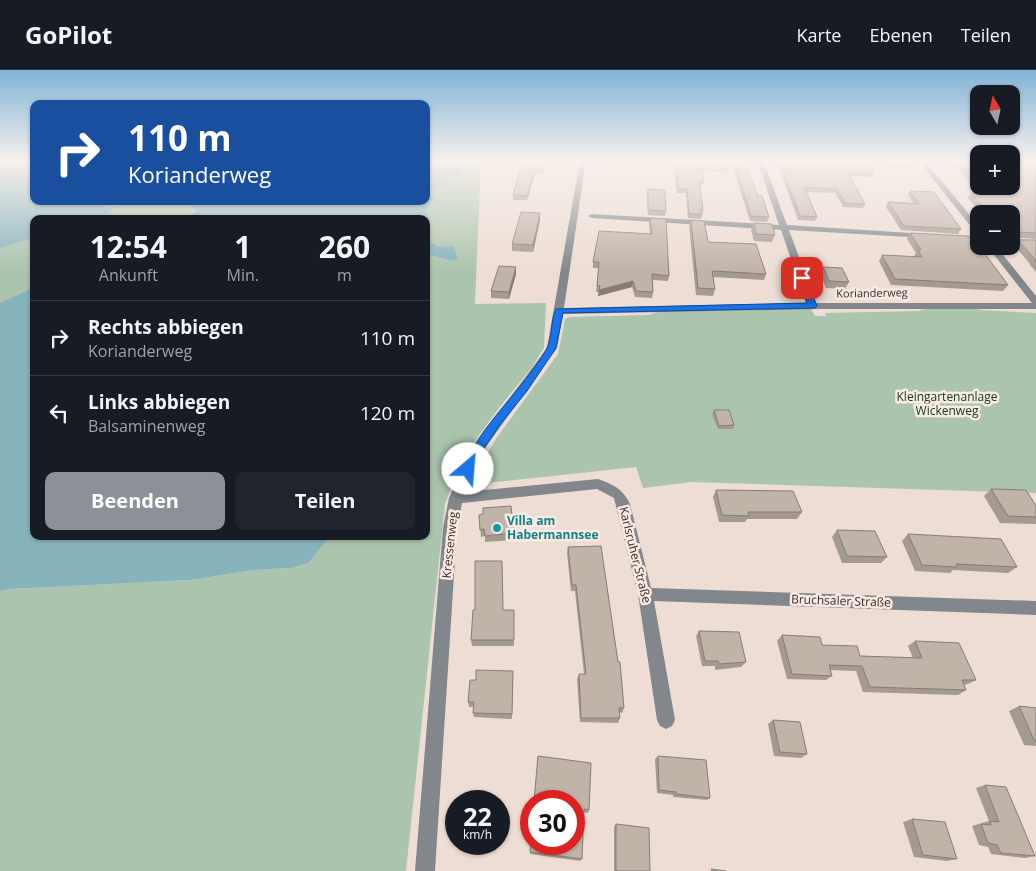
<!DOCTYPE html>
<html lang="de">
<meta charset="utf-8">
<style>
body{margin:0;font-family:"Open Sans",sans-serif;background:#20242c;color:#f1f3f6;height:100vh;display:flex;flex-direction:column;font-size:19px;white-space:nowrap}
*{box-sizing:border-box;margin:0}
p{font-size:16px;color:#9ea1a6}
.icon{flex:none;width:28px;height:28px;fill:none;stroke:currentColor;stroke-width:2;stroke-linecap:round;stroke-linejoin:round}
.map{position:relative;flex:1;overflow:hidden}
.sheet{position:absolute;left:30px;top:145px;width:400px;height:325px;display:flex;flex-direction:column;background:#171b24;border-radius:10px;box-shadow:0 1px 4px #0004}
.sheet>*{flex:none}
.top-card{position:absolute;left:30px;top:30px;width:400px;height:105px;border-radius:10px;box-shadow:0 1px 4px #0004;background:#1a4fa0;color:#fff;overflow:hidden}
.needle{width:32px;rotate:351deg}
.tools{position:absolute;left:970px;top:15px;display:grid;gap:10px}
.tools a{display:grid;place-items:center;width:50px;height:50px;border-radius:10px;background:#171b24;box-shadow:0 1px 4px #0004;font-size:25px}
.speed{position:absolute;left:445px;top:720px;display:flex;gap:10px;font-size:25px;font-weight:700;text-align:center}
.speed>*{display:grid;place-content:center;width:65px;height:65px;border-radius:50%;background:#171b24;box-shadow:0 1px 4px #0004;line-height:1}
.speed small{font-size:12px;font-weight:400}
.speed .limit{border:8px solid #d22;background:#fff;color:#111}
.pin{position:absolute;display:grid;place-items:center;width:42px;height:42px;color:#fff;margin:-21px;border-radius:10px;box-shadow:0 2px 8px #0006}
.me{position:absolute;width:55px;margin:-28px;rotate:27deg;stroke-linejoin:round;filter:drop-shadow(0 0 4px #0008)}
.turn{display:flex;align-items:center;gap:18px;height:105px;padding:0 15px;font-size:22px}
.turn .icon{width:65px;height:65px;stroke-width:2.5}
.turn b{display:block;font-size:35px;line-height:42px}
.eta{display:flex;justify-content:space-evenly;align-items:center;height:85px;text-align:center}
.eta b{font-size:30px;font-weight:700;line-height:35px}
.button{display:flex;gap:10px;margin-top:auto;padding:10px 15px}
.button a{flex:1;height:58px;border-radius:10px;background:#8c9099;color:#fff;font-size:20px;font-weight:700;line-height:58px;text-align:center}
.button a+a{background:#20242c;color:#f1f3f6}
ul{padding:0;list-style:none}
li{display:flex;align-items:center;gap:15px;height:75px;padding:0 15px;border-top:1px solid #363941}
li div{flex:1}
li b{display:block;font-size:19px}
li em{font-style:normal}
header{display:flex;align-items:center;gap:30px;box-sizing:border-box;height:70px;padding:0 25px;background:#171b24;border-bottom:1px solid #363941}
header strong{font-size:24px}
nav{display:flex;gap:28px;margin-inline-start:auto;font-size:18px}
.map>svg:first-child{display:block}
</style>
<header>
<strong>GoPilot</strong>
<nav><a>Karte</a><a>Ebenen</a><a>Teilen</a></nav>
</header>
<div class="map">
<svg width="1036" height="801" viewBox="0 0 1036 801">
<rect width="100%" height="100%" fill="#edddd4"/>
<!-- green -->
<g fill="#abc4ad">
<path d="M427,90H481L475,234L546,233L544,278L532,297L499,338L463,387L445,434L406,801H0V521L11,519L191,510L253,500L290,498L320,477L330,466H426V184L452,191L439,177L426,169L431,149L426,141L432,132L438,128H432V122C446,116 443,110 460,106L454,98L442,96L443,93Z"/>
<polygon points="110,131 212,131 201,134 197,133 194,137 196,140 182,149 101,149 116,138 102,138"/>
<polygon points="34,168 34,217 0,233 0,178"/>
<polygon points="932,237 970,237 980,240 1036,243 1036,423 691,412 643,418 636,397 486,413 475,407 495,370 558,284 565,249 570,247 648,245 659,242 810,238 815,246 826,246 825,243 918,241"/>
</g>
<!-- water -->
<g fill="#86b3bc">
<polygon points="0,90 34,90 34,131 110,131 103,138 117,137 101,149 34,149 34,168 0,178"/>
<polygon points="426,90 443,93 443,96 459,100 461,106 449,108 447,113 432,122 432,127 439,130 432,132 426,141 431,149 426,169 439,177 454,176 458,189 452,191 426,184 426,149 182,149 196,141 191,134 193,133 201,134 212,131 426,131"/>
<polygon points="34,217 34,466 330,466 308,493 290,498 253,500 191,510 11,519 0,521 0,233"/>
</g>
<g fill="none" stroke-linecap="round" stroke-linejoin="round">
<!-- minor -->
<g fill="#81878b" fill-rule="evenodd">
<path d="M580,90H586L564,238L806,233L781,160L592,148L588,146L592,144L779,155L757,90H763L787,155L926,164L930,166L926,168L789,160L816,233H1032L987,176H996L1036,226V239H820L563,244L557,278L480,385L465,422L598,409C613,414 623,419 630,434L651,518L1036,531V545L654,531L675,650L672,656L666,659L660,656L657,650L638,524L614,428L597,419L462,433L457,458L435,801H415L443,458L449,428L470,381L547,278Z"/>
<polygon points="918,90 924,90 979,156 979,163 976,163"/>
<polygon points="953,166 979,167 979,171 956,170 952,168"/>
<polygon points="1011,169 1036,170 1036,174 1011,173"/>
</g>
</g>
<!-- wall -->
<g fill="#a59a90">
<polygon points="505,90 547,90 544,104 535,103 527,130 513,130 513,125 522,93 518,93 518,91"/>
<polygon points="673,90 726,90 729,99 728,103 701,101 704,111 703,115 700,115 703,140 701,149 688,148 686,123 677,123"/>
<polygon points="776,90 912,90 913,92 910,98 870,96 874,103 872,107 850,106 865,134 863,138 843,137 835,123 806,122 817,147 815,151 798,150"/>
<polygon points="949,90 979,90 979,116 1011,116 1036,90 1036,169 1011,167 1011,144 981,144 968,128 971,123 980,123"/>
<polygon points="735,94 758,126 769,147 767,152 750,151 733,99"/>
<polygon points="648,119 666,141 665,146 648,145 647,124"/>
<polygon points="910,121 961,159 958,164 901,160 886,137 888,132 913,133 908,125"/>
<polygon points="540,143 540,150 533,182 512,181 512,174"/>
<polygon points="650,148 669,206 668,211 653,210 653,222 652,228 635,227 632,217 598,226 599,222 596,222 599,198 593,198 593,192 650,164 649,153"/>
<polygon points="691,150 708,172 766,204 764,210 713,207 715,219 713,226 696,225 689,156"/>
<polygon points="754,153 775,165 772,172 754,171 751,160"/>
<polygon points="910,163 1008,215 1003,221 891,215 879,191 882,185 915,187 914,186 916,183 907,169"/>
<polygon points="1018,170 1036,170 1036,202 1030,195 1030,194 1014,175"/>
<polygon points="516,197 516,204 509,229 491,228 491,221"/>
<polygon points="823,197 849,212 845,219 826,218 820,204"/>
<polygon points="714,340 734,355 733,359 718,359 712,344"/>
<polygon points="991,419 1036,436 1036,454 1000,453 984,426"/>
<polygon points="716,420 802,442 797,449 747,449 745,452 719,452 713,427"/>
<polygon points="479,445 514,463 514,470 485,472 485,466 481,467"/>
<polygon points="837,460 887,487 881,493 842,493 832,467"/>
<polygon points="908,464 1017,497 1008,503 953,500 950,503 915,501 902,471"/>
<polygon points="568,477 624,638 622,643 619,642 620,648 618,653 580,652 577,609 579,604 584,604 575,521 571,521 567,483"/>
<polygon points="475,540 514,540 514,576 472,576 471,570"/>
<polygon points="699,561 746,592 741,597 715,600 715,596 702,596 696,566"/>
<polygon points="782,565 822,575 860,586 913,588 908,576 915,571 976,610 968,614 964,615 966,620 958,625 863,622 856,601 830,600 832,606 826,610 787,609 777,571"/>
<polygon points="513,601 512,649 474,647 473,643 474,637 469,637 468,632 476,610"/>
<polygon points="1019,636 1036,638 1036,676 1024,675 1009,641"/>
<polygon points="773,650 807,684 801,688 774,686 768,654"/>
<polygon points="658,686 710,728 707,730 673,727 673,725 657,723 655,689"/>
<polygon points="985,715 1035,786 1025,788 991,784 988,777 979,775 972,756 989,751 976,718"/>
<polygon points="574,731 589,740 588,743 583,742 582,789 580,791 530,784 531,765"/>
<polygon points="912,749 957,789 947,791 914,787 903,752"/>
<polygon points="616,754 650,801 614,801 614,757"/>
</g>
<!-- shaded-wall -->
<g fill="#867d76">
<polygon points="535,99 535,103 527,130 527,126"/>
<polygon points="540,143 540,150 533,182 533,175"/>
<polygon points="516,197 516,204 509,229 509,222"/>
<polygon points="633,211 632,217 598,226 599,220"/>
</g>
<!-- building -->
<g fill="#c0b3a8" stroke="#867d76">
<polygon points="523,90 546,90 544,99 535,99 527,126 513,125"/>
<polygon points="675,90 726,90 729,99 700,97 704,111 699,111 703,140 701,139 702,144 689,144 687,119 678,119"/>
<polygon points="779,90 912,90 913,92 910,92 912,94 868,92 874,103 847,101 865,134 845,133 837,119 804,117 817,147 800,146"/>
<polygon points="956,90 979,90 979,114"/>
<polygon points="1011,90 1036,90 1036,163 1015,162 1013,164 1011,162 1011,144 989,144 971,123 988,123 981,116 1011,116"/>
<polygon points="744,91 758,126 762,126 769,147 751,146 735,94"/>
<polygon points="648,119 665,120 666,141 648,140"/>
<polygon points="910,121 934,122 961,159 904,156 888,132 919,134"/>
<polygon points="521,142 540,143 533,175 512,174"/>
<polygon points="650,148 666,149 669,206 652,204 653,222 636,221 633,211 599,220 600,216 597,216 599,192 593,192 599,161 652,164"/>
<polygon points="691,150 704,151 708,172 756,174 766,204 712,201 715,219 698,218"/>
<polygon points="754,153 772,154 775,165 756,164"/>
<polygon points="910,163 968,166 974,169 1008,215 895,209 882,185 922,187 918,180 921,180"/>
<polygon points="1018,170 1036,170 1036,192 1034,190 1035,190"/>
<polygon points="499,196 516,197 509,222 491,221"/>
<polygon points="823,197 842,198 849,212 829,211"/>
<polygon points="714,340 729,340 734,355 719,356"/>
<polygon points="991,419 1026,420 1036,436 1036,447 1008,446"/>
<polygon points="716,420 793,421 802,442 748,442 749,446 722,445"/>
<polygon points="511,436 514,463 485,466 484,459 480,460 479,445 483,444 483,438"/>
<polygon points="837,460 875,461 887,487 847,486"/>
<polygon points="908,464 1001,469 1017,497 956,494 957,497 922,495"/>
<polygon points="601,476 618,592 620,592 624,638 619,638 620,648 581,648 579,604 586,604 576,515 572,515 568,477"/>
<polygon points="475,491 502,491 503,540 514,540 514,570 471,570 473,540 475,540"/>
<polygon points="699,561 739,562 746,592 719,594 718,591 705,591"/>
<polygon points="782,565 820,567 822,575 857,576 860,586 922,588 915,571 959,573 976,610 962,610 966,620 870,617 862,596 829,595 832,606 792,604"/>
<polygon points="476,600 513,601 512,644 473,643 474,632 468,632 470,610 476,610"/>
<polygon points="1019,636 1036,638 1036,671 1034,670"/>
<polygon points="773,650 800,652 807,684 780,682"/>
<polygon points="538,686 591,693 589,740 584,739 582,789 530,782 531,766 531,774 574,774 574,731 534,731"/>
<polygon points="658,686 706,690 710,728 676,724 676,722 659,720"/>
<polygon points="985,715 1006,717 1035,786 1001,783 997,775 988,773 981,754 991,755 990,751 999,752"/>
<polygon points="912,749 945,752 957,789 923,785"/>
<polygon points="616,754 649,758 650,801 616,801"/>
<polygon points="711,799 726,801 712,801"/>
</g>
<!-- sky -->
<linearGradient id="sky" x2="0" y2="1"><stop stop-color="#81b4d6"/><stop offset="0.45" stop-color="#f7f0ec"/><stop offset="1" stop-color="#f7f0ec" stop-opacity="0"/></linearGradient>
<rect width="1036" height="202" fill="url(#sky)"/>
<!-- route -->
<path fill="#1a73e8" stroke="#114b97" d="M802,205L806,208L817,236L815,238L563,243L556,278L527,321L499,356L479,386L472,402H464L462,399C482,353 521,322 546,280C553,268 550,251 556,239L807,233L798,208Z"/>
<!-- markers -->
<circle fill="#0f9aa8" stroke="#faeae1" stroke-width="2" cx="497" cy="458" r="5"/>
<g text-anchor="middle" stroke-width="5" stroke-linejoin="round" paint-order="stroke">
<!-- far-street labels -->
<g font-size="11" fill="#332d2a" stroke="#faeae1">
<text transform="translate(872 223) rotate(-1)" y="4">Korianderweg</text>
</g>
<!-- park labels -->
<g font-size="12" fill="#12401c" stroke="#faeae1">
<text x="947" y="331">Kleingartenanlage<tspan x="947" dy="14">Wickenweg</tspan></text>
</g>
<!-- culture labels -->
<g font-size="12" font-weight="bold" fill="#0d838f" stroke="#faeae1" text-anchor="start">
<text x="507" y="455">Villa am<tspan x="507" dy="14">Habermannsee</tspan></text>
</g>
<!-- street labels -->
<g font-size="12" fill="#332d2a" stroke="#faeae1">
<text transform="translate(450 475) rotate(-84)" y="4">Kressenweg</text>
<text transform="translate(635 485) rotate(76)" y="4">Karlsruher Straße</text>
<text transform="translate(841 531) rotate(2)" y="4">Bruchsaler Straße</text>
</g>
</g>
</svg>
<div class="tools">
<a><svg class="needle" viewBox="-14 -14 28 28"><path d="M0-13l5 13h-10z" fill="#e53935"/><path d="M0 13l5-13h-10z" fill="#9ea1a6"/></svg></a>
<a>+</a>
<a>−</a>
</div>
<div class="speed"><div>22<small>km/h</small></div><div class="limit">30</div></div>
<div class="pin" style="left:802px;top:208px;background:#d93025"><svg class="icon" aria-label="arrive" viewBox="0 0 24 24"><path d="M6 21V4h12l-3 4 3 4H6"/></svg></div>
<svg class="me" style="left:468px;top:399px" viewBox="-20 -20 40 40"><circle r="19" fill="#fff"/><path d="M0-13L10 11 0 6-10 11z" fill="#1a73e8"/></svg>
<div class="top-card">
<div class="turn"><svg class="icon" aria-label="right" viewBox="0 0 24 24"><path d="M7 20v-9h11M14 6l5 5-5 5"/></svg><div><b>110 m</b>Korianderweg</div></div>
</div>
<section class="sheet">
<div class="eta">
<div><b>12:54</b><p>Ankunft</p></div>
<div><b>1</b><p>Min.</p></div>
<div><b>260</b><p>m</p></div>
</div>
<ul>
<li><svg class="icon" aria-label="right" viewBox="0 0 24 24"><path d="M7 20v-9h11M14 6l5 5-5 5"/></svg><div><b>Rechts abbiegen</b><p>Korianderweg</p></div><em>110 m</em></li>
<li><svg class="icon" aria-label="left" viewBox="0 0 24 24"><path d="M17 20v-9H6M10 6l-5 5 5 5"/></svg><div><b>Links abbiegen</b><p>Balsaminenweg</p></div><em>120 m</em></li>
</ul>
<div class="button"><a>Beenden</a><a>Teilen</a></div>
</section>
</div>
